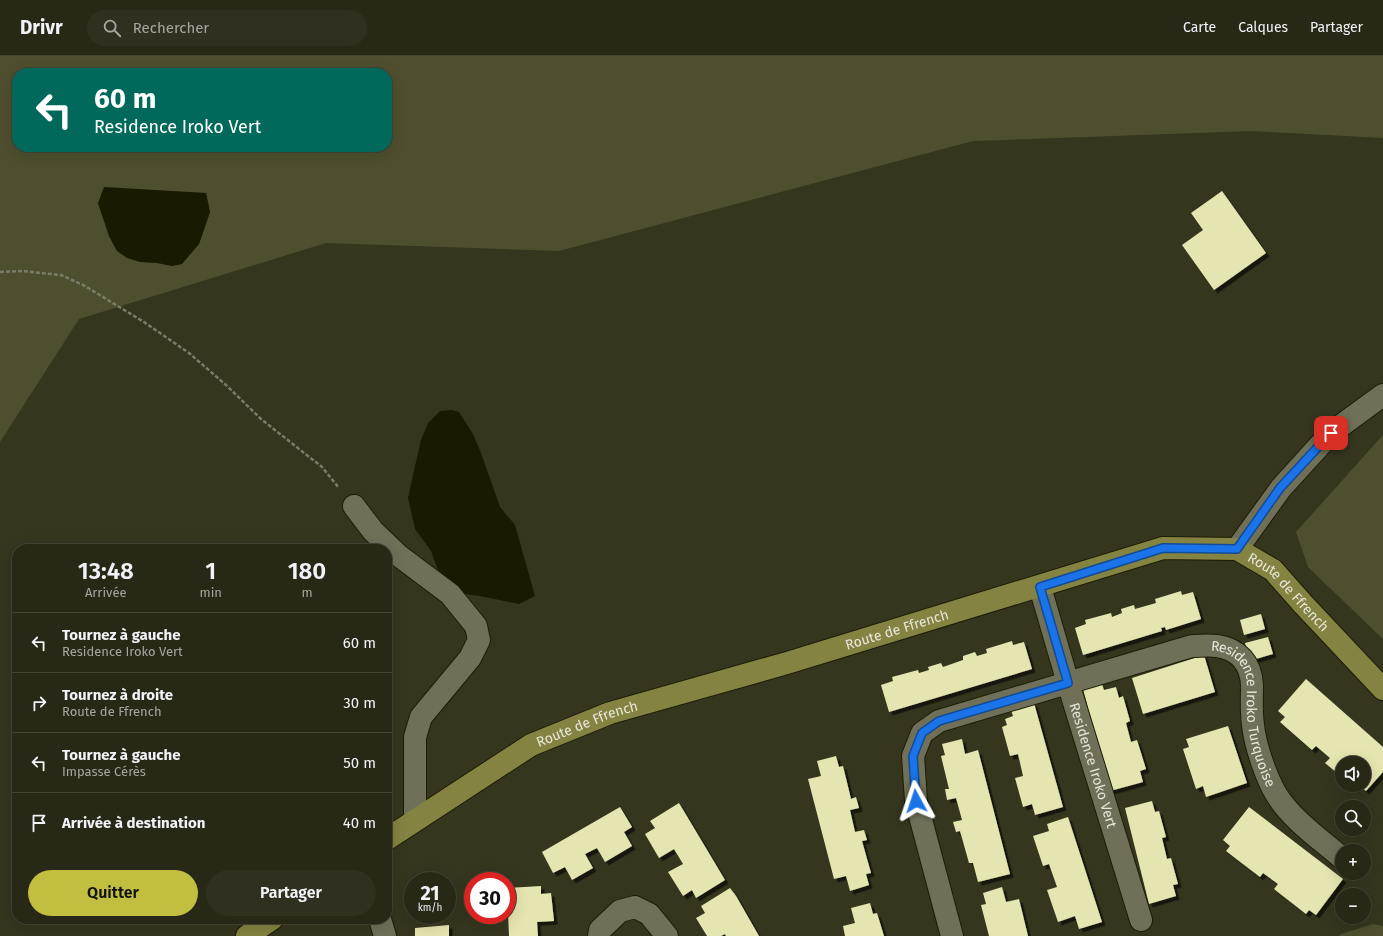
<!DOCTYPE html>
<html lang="fr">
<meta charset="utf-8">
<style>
body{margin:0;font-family:"Fira Sans",sans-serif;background:#303020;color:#f1f3f6;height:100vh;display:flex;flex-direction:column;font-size:15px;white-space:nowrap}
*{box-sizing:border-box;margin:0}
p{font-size:13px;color:#a5a6a1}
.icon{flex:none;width:22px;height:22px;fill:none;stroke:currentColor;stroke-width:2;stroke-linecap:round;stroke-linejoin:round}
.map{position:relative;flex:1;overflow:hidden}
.drawer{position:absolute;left:12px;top:488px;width:380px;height:380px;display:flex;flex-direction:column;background:#282817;border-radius:16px;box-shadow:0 4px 16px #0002,0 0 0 1px #444436}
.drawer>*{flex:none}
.guide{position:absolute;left:12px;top:12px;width:380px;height:84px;border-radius:16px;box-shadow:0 4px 16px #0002,0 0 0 1px #444436;background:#00695c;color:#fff;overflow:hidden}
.tools{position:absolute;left:1335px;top:700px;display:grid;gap:8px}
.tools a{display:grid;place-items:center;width:36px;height:36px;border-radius:50%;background:#282817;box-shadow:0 4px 16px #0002,0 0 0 1px #444436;font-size:20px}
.speed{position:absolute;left:404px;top:816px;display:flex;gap:8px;font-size:20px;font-weight:700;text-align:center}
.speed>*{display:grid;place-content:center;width:52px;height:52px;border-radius:50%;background:#282817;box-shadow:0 4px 16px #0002,0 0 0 1px #444436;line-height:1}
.speed small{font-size:10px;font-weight:400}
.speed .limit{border:6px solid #d22;background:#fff;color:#111}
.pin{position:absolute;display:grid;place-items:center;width:34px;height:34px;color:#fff;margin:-17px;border-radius:8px;box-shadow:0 2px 6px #0006}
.me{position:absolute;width:44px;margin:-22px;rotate:355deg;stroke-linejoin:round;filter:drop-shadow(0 0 3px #0008)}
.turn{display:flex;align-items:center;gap:14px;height:84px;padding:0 16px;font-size:18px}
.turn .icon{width:52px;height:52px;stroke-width:2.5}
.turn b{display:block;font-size:28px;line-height:34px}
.eta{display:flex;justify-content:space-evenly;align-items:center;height:68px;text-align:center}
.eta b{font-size:24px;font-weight:600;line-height:28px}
.action{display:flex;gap:8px;margin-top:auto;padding:8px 16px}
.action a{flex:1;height:46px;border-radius:24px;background:#c1be40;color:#111;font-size:16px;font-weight:600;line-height:46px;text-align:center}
.action a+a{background:#303020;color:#f1f3f6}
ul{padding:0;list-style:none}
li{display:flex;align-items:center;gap:12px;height:60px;padding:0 16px;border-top:1px solid #444436}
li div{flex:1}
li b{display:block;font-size:15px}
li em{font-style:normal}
header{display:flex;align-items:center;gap:24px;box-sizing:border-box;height:56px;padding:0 20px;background:#282817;border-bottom:1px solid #444436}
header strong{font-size:19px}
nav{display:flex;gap:22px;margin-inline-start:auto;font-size:14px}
.search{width:280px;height:36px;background:#303020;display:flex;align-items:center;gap:10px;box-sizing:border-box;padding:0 14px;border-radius:22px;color:#a5a6a1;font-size:15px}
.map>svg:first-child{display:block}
</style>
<header>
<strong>Drivr</strong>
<div class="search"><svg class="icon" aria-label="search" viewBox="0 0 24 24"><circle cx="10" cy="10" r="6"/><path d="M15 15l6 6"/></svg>Rechercher</div>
<nav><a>Carte</a><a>Calques</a><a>Partager</a></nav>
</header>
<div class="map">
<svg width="1383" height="880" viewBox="0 0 1383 880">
<defs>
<filter id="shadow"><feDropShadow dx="3.5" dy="3.5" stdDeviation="0" flood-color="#0009"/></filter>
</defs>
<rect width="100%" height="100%" fill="#36361f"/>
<!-- green -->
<g fill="#4f4f2f" fill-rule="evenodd">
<path d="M0,0H1383V82L1251,75L973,85L559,195L326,187L79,263L0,386ZM17,17H387V91H17ZM188,136L206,137L210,156L199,188L172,210L117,195L109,180L98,147Z"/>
<polygon points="1383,379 1383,583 1308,511 1296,476"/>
<polygon points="1373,868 1383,870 1383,880 1339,880 1341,878"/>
</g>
<!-- water -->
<g fill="#1a1902">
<polygon points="104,131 206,137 210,156 199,188 182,208 172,210 157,207 140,206 127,202 117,195 109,180 98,147"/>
<polygon points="452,354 459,356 473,378 481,397 500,451 515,469 535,540 519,548 480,540 464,538 446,524 438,514 431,495 415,473 408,442 413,419 421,384 428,367 440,355"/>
</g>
<!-- building -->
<g fill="#e5e5b1" filter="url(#shadow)">
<polygon points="1222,135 1266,197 1214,234 1182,189 1203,174 1191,157"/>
<polygon points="1181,535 1182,539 1193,536 1201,563 1166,574 1165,571 1161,572 1162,575 1083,599 1075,572 1086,568 1085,564 1111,557 1112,561 1122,557 1121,553 1134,549 1135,553 1156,547 1155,543"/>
<polygon points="1261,558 1265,573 1244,579 1240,564"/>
<polygon points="1268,581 1273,598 1249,605 1245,587"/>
<polygon points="1012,585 1013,589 1024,586 1032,613 889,656 881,629 893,625 892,621 918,614 919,617 929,614 928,611 941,607 943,611 963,604 963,600 975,596 977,600 987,597 986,593"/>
<polygon points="1204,599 1215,636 1143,658 1132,622"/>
<polygon points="1306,623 1383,691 1383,716 1366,735 1359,729 1356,733 1351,729 1364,729 1364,707 1342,707 1342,721 1325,707 1330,702 1316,690 1312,694 1280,666 1285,661 1278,655"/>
<polygon points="1102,628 1104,634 1116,631 1119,642 1123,640 1130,665 1126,667 1131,686 1137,684 1146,713 1140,715 1143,726 1110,735 1083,633"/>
<polygon points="1034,647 1063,751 1035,759 1032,748 1023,751 1015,722 1023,720 1018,698 1010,700 1002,671 1007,669 1005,663 1013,660 1011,654"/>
<polygon points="1228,670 1247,727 1206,741 1203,730 1196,733 1183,693 1189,691 1186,683"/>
<polygon points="962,683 965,698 978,694 1010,818 978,826 973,807 969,807 960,775 956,776 953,766 962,764 956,742 947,744 945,733 949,733 941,700 945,699 942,688"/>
<polygon points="836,700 839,711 843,710 851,743 856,741 859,752 850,754 855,776 864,774 867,784 862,785 871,817 866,818 869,829 850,835 846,820 834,823 808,723 821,720 817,705"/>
<polygon points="1152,745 1155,756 1159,755 1166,781 1162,782 1167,803 1171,802 1178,828 1173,829 1176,840 1149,848 1125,752"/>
<polygon points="679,747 725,824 696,842 692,834 683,840 668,816 683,808 674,793 659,802 645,778 655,772 650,765"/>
<polygon points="620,751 632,771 624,776 632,790 605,806 597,792 585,798 593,812 572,824 565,811 553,817 542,796"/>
<polygon points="1249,751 1343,823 1316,859 1309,854 1306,858 1274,833 1278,828 1263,817 1260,821 1226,795 1230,790 1223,784"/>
<polygon points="1068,761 1102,866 1079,873 1075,860 1058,866 1047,834 1057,831 1049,808 1043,810 1033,780 1049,775 1047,768"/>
<polygon points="541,830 541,838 551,837 554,865 537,866 538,880 509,880 507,832"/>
<polygon points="1002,831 1006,846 1019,843 1028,880 989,880 981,849 986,848 983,837"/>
<polygon points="730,832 736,840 759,880 726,880 725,878 721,880 707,880 696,862 705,857 701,850"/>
<polygon points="870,847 873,858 877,857 884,880 845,880 843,870 855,867 851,852"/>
<polygon points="449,869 449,880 415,880 415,872"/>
</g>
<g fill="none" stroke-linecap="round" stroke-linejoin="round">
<!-- minor casing -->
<g stroke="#1d1d07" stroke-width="24">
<g id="minor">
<polyline points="354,450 373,475 398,499 450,538 476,570 479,584 470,602 421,661 415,681 415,764"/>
<polyline points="1237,493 1281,432 1331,377 1383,339"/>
<path id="s1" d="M1040,531L1068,627L1141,864"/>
<polyline points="380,863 385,880"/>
<polyline points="599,880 600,874 620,855 635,851 649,858 667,880"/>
<path id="s2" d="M952,880L916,745L913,700L922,677L939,665L1192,590C1200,590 1209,589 1217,590C1238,593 1251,607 1252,629C1252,642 1251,656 1253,669C1255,689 1266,721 1276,738C1292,764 1320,783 1342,802"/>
</g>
</g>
<!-- major casing -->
<g stroke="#1d1d07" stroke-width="24">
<g id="major">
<path id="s3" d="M387,783L531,689L610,657L787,607L1163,492L1237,493L1273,514L1303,548L1383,633"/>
<polyline points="247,880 272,863"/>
</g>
</g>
<!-- path -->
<polyline stroke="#7b7c68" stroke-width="2.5" stroke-dasharray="4 2" stroke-linecap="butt" points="0,216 22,215 61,219 85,230 144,266 189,297 226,329 261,363 322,411 339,432"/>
<!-- minor -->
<use href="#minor" stroke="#707058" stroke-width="22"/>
<!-- major -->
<use href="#major" stroke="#848342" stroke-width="22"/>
</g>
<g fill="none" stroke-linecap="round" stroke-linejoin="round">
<!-- route casing -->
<g stroke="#114b97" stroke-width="10">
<polyline id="route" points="916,745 913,700 922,677 939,665 1068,627 1040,531 1163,492 1237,493 1280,432 1331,377"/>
</g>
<!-- route -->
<use href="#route" stroke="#1a73e8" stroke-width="7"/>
</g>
<g text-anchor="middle" stroke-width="4" stroke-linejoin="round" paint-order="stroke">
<!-- street labels -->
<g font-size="14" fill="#e6e7d9" stroke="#2c2b15">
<text dy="5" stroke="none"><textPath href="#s3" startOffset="976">Route de Ffrench</textPath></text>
<text dy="5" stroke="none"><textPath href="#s3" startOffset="556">Route de Ffrench</textPath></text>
<text dy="5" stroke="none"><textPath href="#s2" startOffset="597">Residence Iroko Turquoise</textPath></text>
<text dy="5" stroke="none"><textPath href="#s3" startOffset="232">Route de Ffrench</textPath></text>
<text dy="5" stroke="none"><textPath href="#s1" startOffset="186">Residence Iroko Vert</textPath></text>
</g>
</g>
</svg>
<div class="tools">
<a><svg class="icon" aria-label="sound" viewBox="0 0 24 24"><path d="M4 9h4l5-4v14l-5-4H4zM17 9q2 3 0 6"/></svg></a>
<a><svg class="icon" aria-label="search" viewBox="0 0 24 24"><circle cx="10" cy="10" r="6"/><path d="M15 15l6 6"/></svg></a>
<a>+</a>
<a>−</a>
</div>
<div class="speed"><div>21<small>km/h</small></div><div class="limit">30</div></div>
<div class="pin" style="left:1331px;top:377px;background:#d93025"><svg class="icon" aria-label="arrive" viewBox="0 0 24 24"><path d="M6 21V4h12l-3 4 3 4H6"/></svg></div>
<svg class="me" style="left:916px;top:745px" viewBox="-20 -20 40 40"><path d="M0-17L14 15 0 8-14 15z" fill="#1a73e8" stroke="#fff" stroke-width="4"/></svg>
<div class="guide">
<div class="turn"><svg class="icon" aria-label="left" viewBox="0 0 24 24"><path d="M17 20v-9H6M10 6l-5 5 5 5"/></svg><div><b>60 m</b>Residence Iroko Vert</div></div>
</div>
<section class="drawer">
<div class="eta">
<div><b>13:48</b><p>Arrivée</p></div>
<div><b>1</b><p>min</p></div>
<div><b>180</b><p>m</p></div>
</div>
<ul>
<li><svg class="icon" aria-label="left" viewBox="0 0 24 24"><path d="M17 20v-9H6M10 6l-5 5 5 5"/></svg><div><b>Tournez à gauche</b><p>Residence Iroko Vert</p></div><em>60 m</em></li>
<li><svg class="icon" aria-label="right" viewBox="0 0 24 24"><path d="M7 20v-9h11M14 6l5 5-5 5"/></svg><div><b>Tournez à droite</b><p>Route de Ffrench</p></div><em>30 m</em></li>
<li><svg class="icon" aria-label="left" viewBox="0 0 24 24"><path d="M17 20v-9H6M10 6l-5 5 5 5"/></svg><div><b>Tournez à gauche</b><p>Impasse Cérès</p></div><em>50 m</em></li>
<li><svg class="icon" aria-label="arrive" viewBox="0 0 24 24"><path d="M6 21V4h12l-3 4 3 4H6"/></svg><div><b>Arrivée à destination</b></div><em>40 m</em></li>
</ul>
<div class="action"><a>Quitter</a><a>Partager</a></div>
</section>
</div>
